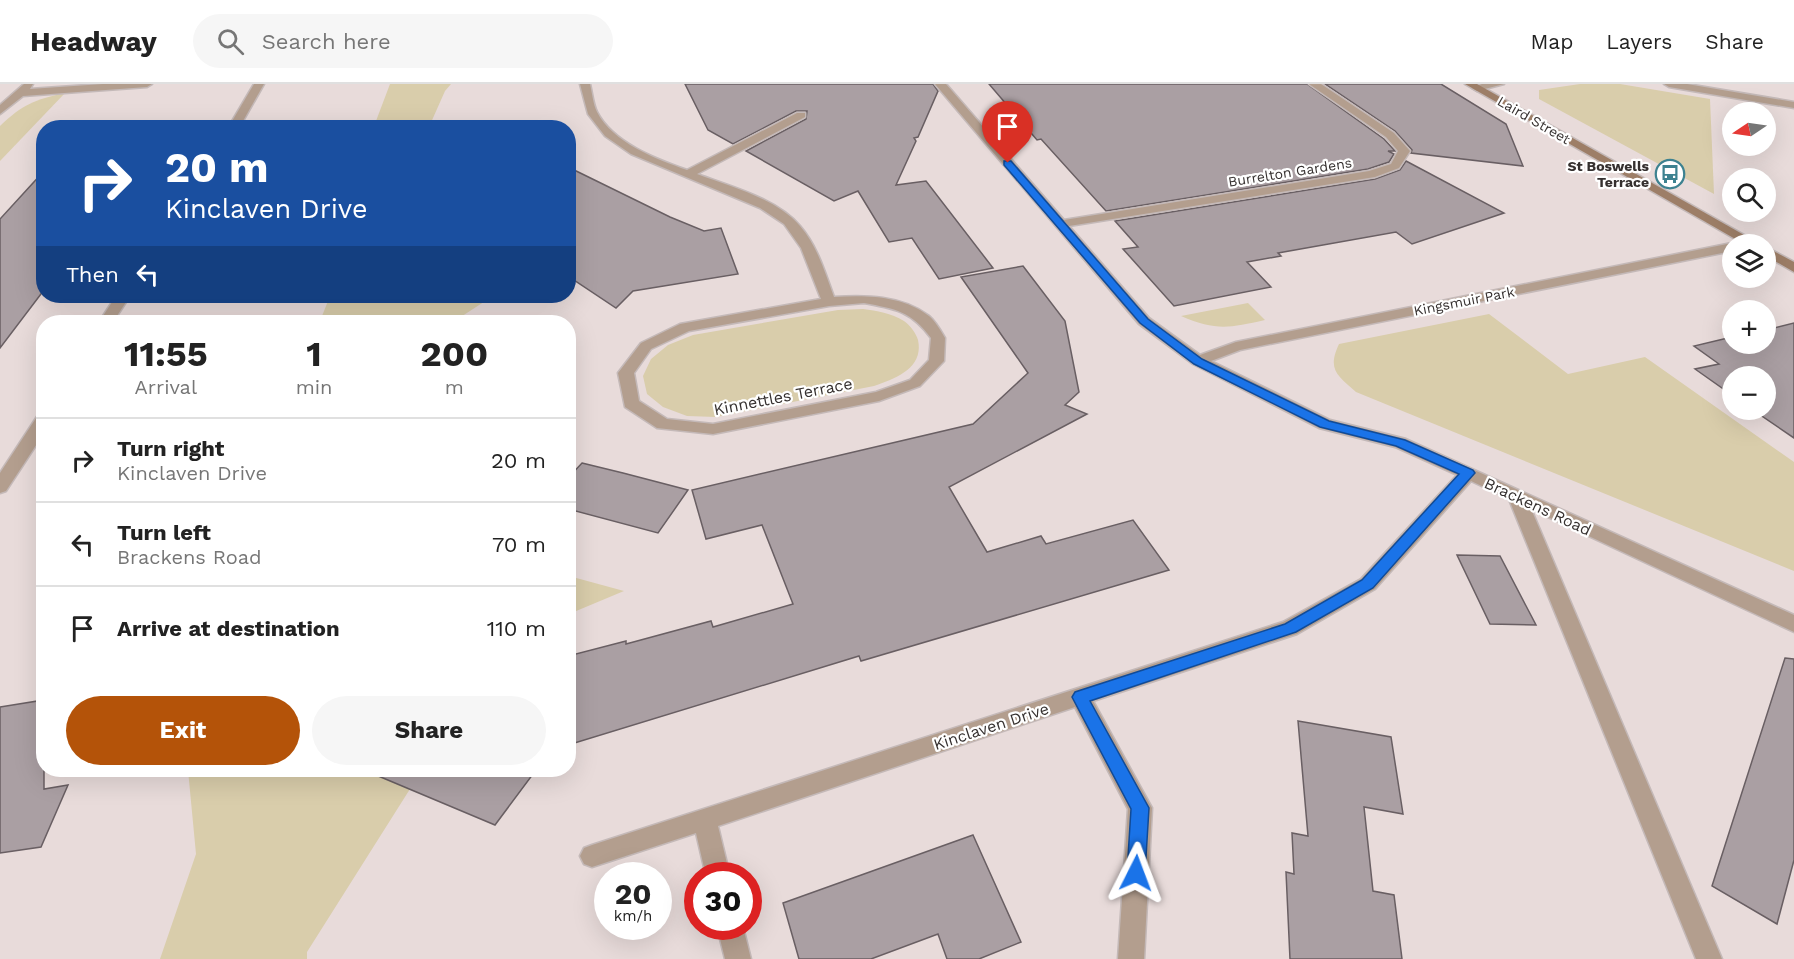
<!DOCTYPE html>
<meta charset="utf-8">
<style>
body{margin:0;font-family:"Work Sans",sans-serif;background:#f6f6f6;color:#222;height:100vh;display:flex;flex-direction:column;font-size:22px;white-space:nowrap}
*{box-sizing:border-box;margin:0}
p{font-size:20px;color:#767676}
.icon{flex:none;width:33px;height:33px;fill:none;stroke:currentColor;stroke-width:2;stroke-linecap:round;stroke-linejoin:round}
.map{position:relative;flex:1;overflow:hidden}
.side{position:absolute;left:36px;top:231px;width:540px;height:462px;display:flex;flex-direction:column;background:#fff;border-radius:24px;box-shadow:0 6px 24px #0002}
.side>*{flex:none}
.hud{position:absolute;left:36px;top:36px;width:540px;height:183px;border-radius:24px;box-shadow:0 6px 24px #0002;background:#1a4fa0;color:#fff;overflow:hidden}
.needle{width:39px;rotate:257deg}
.buttons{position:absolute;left:1722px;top:18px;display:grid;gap:12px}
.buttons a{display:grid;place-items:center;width:54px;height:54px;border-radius:50%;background:#fff;box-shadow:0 6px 24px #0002;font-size:30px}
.speed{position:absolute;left:594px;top:778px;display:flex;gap:12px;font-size:30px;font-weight:700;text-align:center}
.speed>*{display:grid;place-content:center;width:78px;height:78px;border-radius:50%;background:#fff;box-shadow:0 6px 24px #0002;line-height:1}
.speed small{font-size:15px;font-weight:400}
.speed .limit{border:9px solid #d22;background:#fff;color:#111}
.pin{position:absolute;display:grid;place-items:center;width:51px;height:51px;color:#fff;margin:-62px -26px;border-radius:50% 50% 50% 0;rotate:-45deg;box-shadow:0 0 6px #0007}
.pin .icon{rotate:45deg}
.me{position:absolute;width:66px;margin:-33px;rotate:3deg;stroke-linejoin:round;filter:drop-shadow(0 0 4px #0008)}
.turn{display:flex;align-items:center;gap:21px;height:126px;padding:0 30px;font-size:27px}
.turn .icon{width:78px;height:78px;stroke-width:2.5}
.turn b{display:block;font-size:42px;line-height:51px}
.then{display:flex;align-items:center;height:57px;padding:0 30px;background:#0003;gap:12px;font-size:22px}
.eta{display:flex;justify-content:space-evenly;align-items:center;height:102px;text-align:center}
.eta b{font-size:36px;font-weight:700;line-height:42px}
.action{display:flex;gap:12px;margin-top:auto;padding:12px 30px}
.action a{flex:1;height:69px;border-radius:36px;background:#b45309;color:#fff;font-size:24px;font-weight:700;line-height:69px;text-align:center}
.action a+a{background:#f6f6f6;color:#222}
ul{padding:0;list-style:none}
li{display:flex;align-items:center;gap:18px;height:84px;padding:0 30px;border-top:2px solid #e0e0e0}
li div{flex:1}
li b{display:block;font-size:22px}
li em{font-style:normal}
header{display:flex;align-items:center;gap:36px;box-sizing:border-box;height:84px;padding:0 30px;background:#fff;border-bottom:2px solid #e0e0e0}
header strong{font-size:28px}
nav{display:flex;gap:33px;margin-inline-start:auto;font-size:21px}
.search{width:420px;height:54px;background:#f6f6f6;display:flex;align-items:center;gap:15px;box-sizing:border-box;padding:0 21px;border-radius:33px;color:#767676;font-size:22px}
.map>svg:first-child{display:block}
</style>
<header>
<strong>Headway</strong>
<div class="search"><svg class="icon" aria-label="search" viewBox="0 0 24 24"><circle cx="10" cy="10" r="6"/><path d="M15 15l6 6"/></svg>Search here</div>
<nav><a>Map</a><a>Layers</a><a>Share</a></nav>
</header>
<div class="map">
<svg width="1794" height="875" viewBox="0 0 1794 875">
<rect width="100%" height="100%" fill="#e8dbda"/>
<!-- green -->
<g fill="#d9cdab">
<polygon points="390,0 451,0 445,7 429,43 290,43 376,37"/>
<polygon points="1580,0 1620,0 1710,15 1714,110 1539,15 1539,6"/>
<path d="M65,9L0,77V42C23,20 34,16 65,9Z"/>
<polygon points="330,212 493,212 453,238 310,238 320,237"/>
<path d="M1248,219L1265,236C1229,244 1216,247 1181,232Z"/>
<path d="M863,225C877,227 891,229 904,237C910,241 916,249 918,256C924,284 896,294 874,302L716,333L687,332L663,323L647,310L643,292L651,275L668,261L693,251L838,226Z"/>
<path d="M1489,230L1568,290L1645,273L1794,378V487L1356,308C1337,291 1327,286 1339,260Z"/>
<polygon points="569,492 624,507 569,530"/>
<polygon points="188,686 422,686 307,868 307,875 160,875 196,770"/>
</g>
<!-- building -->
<g fill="#aa9fa3" stroke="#695f63" stroke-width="1.5">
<polygon points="685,0 933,0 938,7 918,53 914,54 916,57 896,101 926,97 993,184 939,195 912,154 889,158 858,107 834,117 746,67 806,35 807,27 796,27 733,60 708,46"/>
<polygon points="989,0 1307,0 1384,55 1395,67 1388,67 1394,70 1389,78 1368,85 1106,127 1041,55 1037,56"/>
<polygon points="1325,0 1441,0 1506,40 1523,82 1411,69 1412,66 1395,47"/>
<polygon points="1406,77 1504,129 1412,160 1396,148 1278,169 1281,172 1247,178 1271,203 1174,222 1123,165 1138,163 1115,137 1375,95 1400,86"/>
<polygon points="568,83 670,133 704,147 721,144 738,190 633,207 616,224 568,192"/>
<polygon points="44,87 44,206 0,264 0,135"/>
<polygon points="1023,182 1065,237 1079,308 1065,321 1087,330 949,403 987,468 1041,452 1046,460 1133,436 1169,486 861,577 859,572 568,661 568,572 626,557 626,560 711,537 713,543 793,520 762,441 706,455 692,406 973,340 1028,289 961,193"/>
<polygon points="1794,239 1794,354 1753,326 1766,326 1766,292 1732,292 1732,311 1695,285 1719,280 1694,262 1732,253 1732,260 1766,260 1766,246"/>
<polygon points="582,379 623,389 688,406 658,449 568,425 568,394"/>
<polygon points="1457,471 1500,472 1536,541 1490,540"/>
<polygon points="1785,574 1794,575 1794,776 1777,840 1712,802"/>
<polygon points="44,616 44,705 68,701 41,763 0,769 0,623"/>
<polygon points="1298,637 1391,653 1403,730 1364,723 1373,807 1394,811 1402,875 1290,875 1286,788 1294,790 1292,749 1308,752"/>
<polygon points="364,686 536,686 495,741"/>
<polygon points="973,751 1021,858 979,875 947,875 938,850 871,875 799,875 783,819"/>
</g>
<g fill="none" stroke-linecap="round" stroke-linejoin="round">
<!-- lane casing -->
<g stroke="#c4b9b8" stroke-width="3">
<polygon id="lane" points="1517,407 1523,409 1526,413 1722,875 1696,875 1508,413 1511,409"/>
</g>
<!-- street casing -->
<g stroke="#c4b9b8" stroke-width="3">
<g id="street">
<polygon points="24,0 33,0 30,5 103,0 152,0 147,3 23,12 0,30 0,21"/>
<polygon points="254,0 264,0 239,44 228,44"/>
<path d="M580,0H590C592,8 593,20 597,28C613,59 656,75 687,86L797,29H805V33L697,90C731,103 776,114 800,142C818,163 825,189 834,213C865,211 902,211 929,232C935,237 941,247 945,254L944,277L920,302L879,317L713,350L657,344L625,323L618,289L641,259L680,240L821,215L801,164L784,140L760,124L631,70L605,52L588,30ZM864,219C896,225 911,227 931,254L929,276L910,296L876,308L713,340L667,335L639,317L634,289L651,265L689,247L829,222Z"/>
<polygon points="935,0 946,0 1064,136 1369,87 1391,80 1398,67 1386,53 1309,0 1321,0 1394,49 1410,67 1399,84 1375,93 1069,142 1149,234 1200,271 1236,258 1732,159 1737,160 1732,160 1732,167 1240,266 1211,277 1330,336 1406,355 1794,531 1794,548 1471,397 1375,505 1297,550 1093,617 1152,724 1144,875 1118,875 1128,725 1075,623 718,742 730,792 706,792 696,749 592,783 584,780 580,772 584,764 592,761 1283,538 1361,495 1457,391 1395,363 1319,344 1193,280 1139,240"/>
<polygon points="1482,0 1504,0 1477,7 1472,4"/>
<polygon points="1664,0 1687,0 1794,18 1794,24 1669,3"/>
<polygon points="116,212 130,212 113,238 99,238"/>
<polygon points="44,330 44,349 6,407 0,409 0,389 38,331"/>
<polygon points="717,843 743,843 751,875 725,875"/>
</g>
</g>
<!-- secondary casing -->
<g stroke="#c4b9b8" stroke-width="3">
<g id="secondary">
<polygon points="1465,0 1477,0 1760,160 1744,160"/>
<polygon points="1766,163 1794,178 1794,188 1766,172"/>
</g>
</g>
<!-- lane -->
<use href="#lane" fill="#b39e8e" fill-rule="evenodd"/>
<!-- street -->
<use href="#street" fill="#b39e8e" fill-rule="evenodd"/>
<!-- secondary -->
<use href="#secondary" fill="#9d7e67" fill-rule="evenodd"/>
</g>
<!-- route -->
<polygon fill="#1a73e8" stroke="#114b97" stroke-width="1.5" points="1004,77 1011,77 1148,235 1202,275 1329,337 1405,356 1473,386 1475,389 1373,504 1296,548 1090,617 1149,724 1145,789 1142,795 1136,797 1129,795 1127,789 1131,725 1072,613 1075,608 1285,540 1362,496 1459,390 1396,362 1320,343 1194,280 1140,239 1004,81"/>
<!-- icons -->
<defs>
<g id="bus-ring" transform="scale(1.5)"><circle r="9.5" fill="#fff" stroke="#3d8290" stroke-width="1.5"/><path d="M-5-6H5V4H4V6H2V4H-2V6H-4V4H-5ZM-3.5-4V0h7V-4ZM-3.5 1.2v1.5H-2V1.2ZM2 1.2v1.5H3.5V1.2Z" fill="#3d8290"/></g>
</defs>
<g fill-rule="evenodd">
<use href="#bus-ring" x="1670" y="90"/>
</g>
<g text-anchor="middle" stroke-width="4.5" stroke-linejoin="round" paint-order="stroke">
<!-- far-street labels -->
<g font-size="14" fill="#35302f" stroke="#fff">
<text transform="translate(1534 36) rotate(30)" y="5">Laird Street</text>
<text transform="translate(1290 88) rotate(-9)" y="5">Burrelton Gardens</text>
<text transform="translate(1464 217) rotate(-11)" y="5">Kingsmuir Park</text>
</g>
<!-- far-poi labels -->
<g font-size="14" font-weight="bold" fill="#35302f" stroke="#fff" text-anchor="end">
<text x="1649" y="87">St Boswells<tspan x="1649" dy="16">Terrace</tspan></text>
</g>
<!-- street labels -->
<g font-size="16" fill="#35302f" stroke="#fff">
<text transform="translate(783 312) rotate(-11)" y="6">Kinnettles Terrace</text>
<text transform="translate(1538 422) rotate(25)" y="6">Brackens Road</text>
<text transform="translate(991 642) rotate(-18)" y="6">Kinclaven Drive</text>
</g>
</g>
</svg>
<div class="buttons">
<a><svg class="needle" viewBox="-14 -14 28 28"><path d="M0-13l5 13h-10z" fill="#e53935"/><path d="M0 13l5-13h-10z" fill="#767676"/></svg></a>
<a><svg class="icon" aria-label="search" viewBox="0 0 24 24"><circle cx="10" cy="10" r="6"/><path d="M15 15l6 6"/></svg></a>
<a><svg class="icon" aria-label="layers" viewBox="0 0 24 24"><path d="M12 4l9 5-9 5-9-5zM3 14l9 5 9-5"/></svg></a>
<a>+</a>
<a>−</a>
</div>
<div class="speed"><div>20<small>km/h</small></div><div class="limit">30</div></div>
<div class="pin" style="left:1008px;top:79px;background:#d93025"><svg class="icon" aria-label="arrive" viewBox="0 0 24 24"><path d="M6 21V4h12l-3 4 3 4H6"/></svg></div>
<svg class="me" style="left:1136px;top:789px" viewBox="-20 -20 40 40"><path d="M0-17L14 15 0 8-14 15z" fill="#1a73e8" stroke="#fff" stroke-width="4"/></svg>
<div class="hud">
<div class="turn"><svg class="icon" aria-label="right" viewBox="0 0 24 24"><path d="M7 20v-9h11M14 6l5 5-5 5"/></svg><div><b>20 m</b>Kinclaven Drive</div></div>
<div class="then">Then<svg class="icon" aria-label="left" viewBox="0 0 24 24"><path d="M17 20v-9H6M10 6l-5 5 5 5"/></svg></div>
</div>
<section class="side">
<div class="eta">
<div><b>11:55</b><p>Arrival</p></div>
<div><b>1</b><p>min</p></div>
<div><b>200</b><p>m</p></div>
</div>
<ul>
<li><svg class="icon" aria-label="right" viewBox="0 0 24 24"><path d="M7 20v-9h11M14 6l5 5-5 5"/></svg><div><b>Turn right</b><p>Kinclaven Drive</p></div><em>20 m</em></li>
<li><svg class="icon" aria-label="left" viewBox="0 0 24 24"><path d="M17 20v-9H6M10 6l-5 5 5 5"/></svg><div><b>Turn left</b><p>Brackens Road</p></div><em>70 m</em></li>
<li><svg class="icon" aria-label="arrive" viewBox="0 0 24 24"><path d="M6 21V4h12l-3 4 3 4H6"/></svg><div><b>Arrive at destination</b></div><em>110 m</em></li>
</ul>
<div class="action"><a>Exit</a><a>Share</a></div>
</section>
</div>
